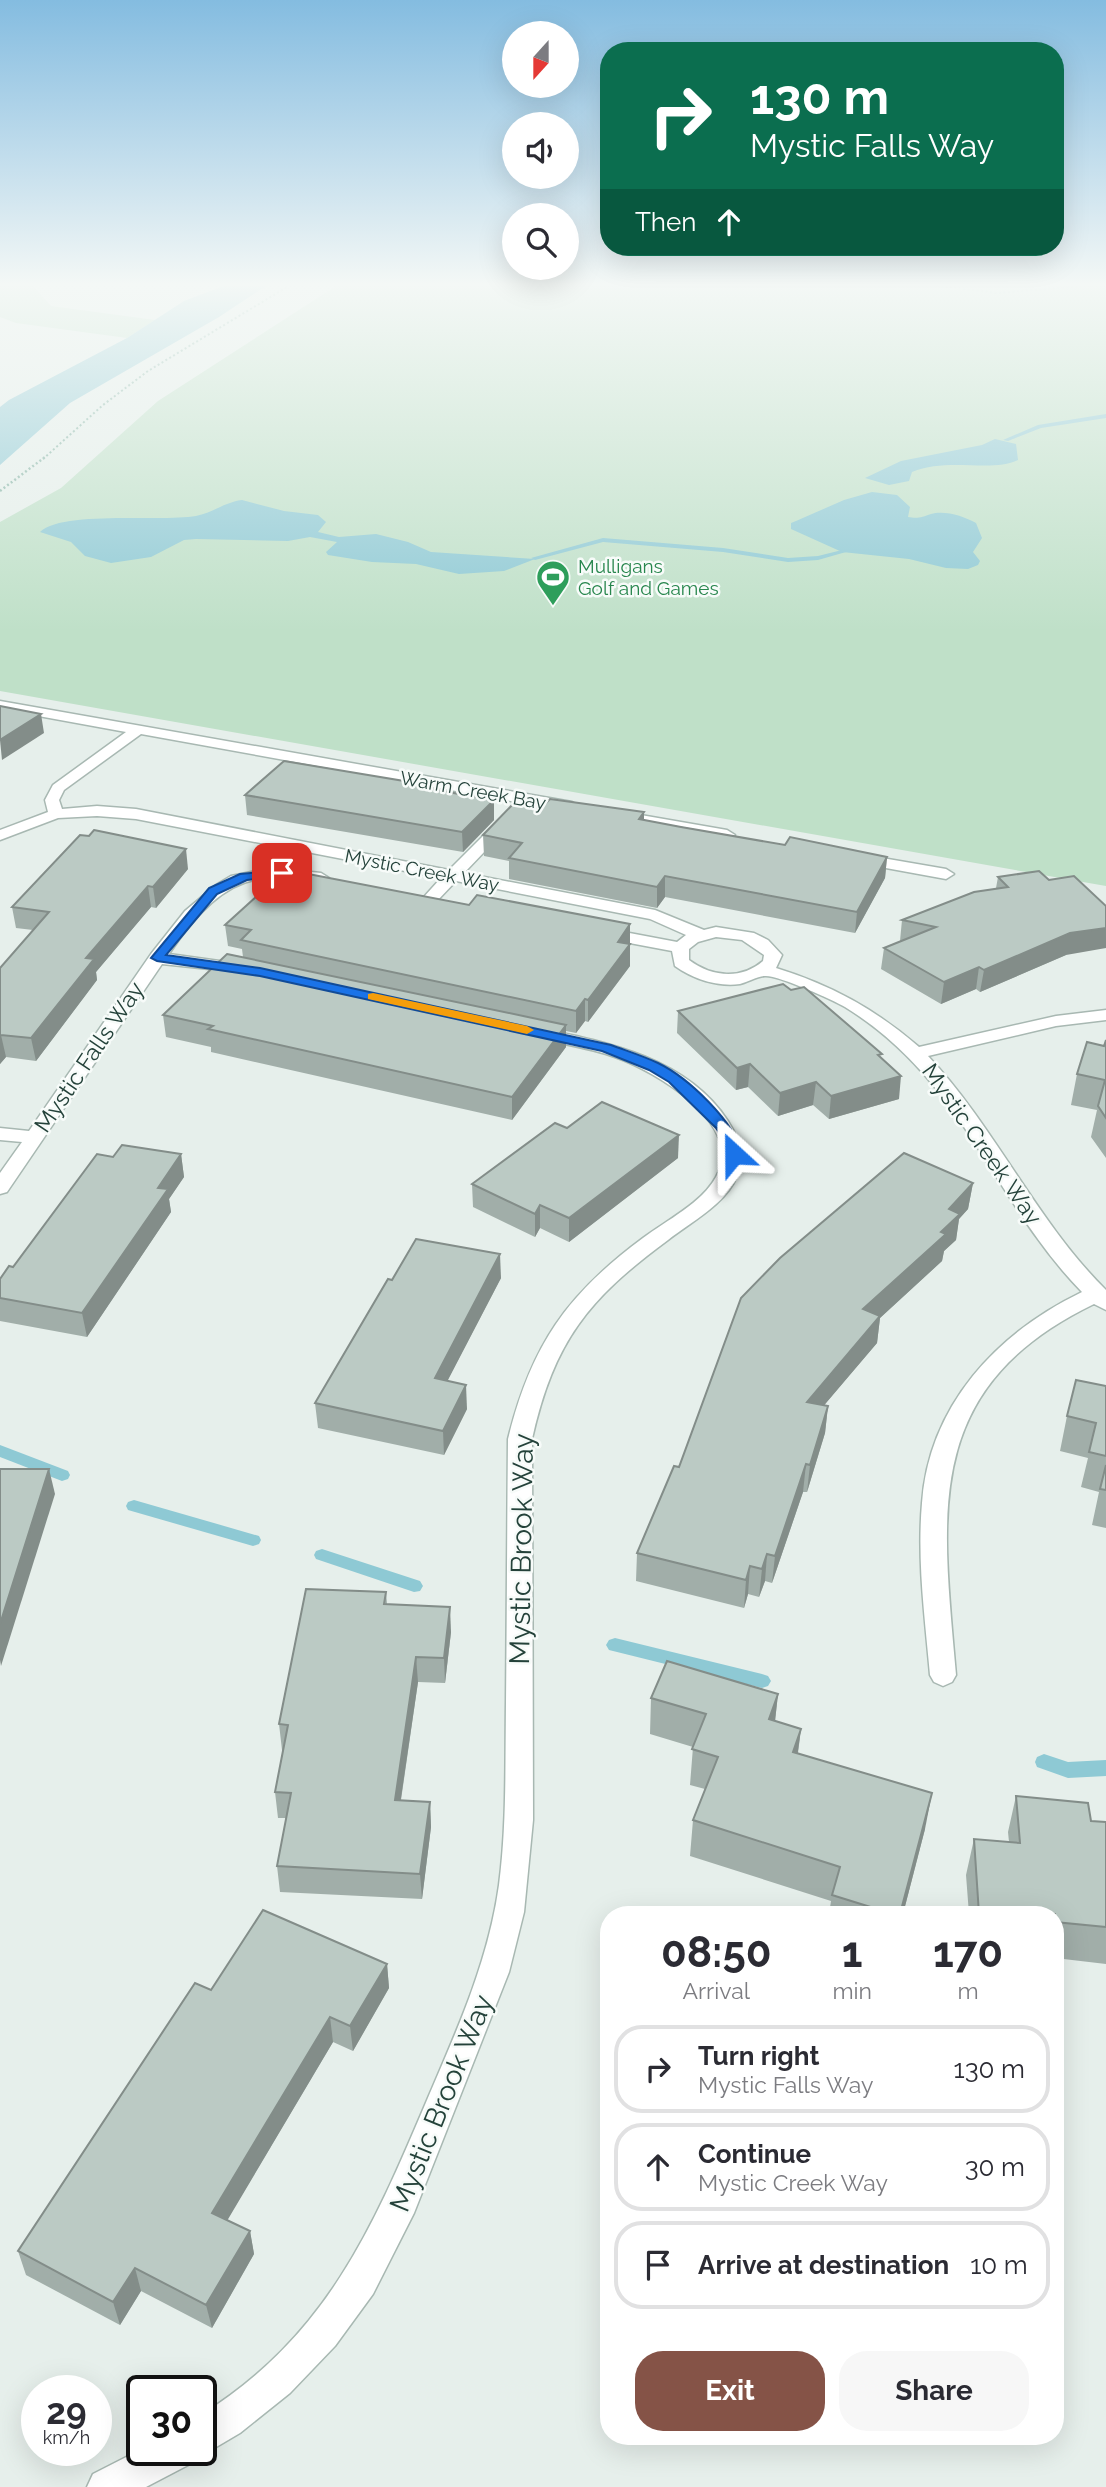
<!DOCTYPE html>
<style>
body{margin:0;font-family:Raleway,sans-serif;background:#f7f7f7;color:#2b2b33;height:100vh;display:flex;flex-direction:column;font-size:26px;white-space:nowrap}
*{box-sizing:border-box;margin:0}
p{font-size:23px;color:#7c7c81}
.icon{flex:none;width:38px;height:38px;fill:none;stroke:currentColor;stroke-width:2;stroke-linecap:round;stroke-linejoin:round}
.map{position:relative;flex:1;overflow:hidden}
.details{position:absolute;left:600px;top:1906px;width:464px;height:539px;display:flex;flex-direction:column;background:#fff;border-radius:28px;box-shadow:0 7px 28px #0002}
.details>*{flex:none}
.hud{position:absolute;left:600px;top:42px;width:464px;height:214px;border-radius:28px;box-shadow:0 7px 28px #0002;background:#0b6e4f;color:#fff;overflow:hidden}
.needle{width:46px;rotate:201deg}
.fabs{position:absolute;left:502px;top:21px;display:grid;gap:14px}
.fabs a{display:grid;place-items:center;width:77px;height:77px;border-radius:50%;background:#fff;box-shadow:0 7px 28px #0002;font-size:35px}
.speed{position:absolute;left:21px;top:2375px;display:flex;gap:14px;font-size:35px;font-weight:700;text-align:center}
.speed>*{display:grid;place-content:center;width:91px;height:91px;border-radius:50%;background:#fff;box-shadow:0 7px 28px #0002;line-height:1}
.speed small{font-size:18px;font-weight:400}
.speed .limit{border:4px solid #111;border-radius:10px;background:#fff;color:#111}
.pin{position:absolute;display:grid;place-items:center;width:60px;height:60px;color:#fff;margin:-30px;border-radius:14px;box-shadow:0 4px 10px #0006}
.me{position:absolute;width:77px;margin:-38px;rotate:336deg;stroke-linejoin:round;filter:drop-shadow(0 0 5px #0008)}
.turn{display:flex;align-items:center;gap:24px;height:147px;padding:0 35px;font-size:32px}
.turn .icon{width:91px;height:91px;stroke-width:2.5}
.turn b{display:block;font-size:49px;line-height:60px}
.then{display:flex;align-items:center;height:66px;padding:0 35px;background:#0003;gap:14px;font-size:26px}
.eta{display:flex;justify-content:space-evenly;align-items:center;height:119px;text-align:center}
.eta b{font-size:42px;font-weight:700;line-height:49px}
.button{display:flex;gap:14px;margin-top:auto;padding:14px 35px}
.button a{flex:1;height:80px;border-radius:28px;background:#855347;color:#fff;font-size:28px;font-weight:700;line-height:80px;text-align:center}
.button a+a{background:#f7f7f7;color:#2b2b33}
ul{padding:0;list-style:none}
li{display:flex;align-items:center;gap:21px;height:88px;margin:0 14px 10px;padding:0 21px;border:4px solid #e1e1e2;border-radius:28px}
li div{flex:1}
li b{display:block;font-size:26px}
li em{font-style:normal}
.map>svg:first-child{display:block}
</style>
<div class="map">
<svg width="1106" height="2487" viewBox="0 0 1106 2487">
<rect width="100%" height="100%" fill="#e6efeb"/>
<!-- green -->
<g fill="#bfe0c8">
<polygon points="0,284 31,284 51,306 155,320 127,338 16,323 0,317"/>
<polygon points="339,284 1106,284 1106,886 0,691 0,522 61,488 158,401"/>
</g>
<!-- water -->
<g fill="#8ec9d4">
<polygon points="229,284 269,284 219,317 70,403 0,465 0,407 9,400 127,338 184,301"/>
<path d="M995,439L1016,444L1018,460C992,473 948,457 912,472L909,481L889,485L865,478L901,461L982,445Z"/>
<path d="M872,492L897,495L910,507L908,517C918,519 922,517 931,514C944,510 964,516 976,523L982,538L973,552L980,561L978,565L968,569L946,568L909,559L842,552L791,529V523L796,521L844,500Z"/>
<path d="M242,500L284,511L318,515L326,522L318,532L339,537L376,534L408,542L431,552L535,559L504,571L459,574L416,564L372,562L328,555L326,552L337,542L310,537L288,541L196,539L184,540L151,557L111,563L85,556L71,542L40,532C62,510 163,522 196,516C212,513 225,502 242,500Z"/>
</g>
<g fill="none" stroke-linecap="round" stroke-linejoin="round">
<!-- stream -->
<g fill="#8ec9d4" fill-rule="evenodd">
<polygon points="1106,414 1106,418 1041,428 1008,441 1003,440 1038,425"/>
<polygon points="603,538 723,548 788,558 818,556 842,550 846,552 818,560 788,562 723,552 603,542 535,560 531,558"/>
<polygon points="0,1445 68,1471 70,1475 68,1479 62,1481 0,1457"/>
<polygon points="134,1500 259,1536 261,1540 259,1544 253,1546 128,1510 126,1506 128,1502"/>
<polygon points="322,1549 420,1581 423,1586 420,1591 414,1592 316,1559 314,1555 316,1551"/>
<polygon points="615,1638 762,1674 768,1676 771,1681 768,1686 762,1688 609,1650 606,1645 609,1640"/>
<polygon points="1044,1754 1068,1762 1106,1760 1106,1776 1068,1778 1037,1767 1035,1762 1037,1757"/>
</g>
<!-- minor casing -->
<g stroke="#a8b8b2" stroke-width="3">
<g id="minor">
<path d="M0,701L572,802L580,807L572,812L141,734L64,790L59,800L62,809L97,806L136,809L449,870L499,820H509V826L464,873L655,910L704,930L716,927L754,933L768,940L782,955L776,968C831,985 875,1009 919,1047L1056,1016L1106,1010V1020L1056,1026L928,1056C996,1128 1036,1221 1106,1290V1310L1094,1304C921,1388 942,1512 956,1675L952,1682L943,1686L934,1682L930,1675C925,1618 917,1561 922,1503C929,1405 997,1333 1082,1292C992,1200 964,1080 845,1007C833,1000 778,975 765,976C758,976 748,982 740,984C717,987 693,979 675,966L672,951L603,938L595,933L603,928L677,942L686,935L650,919L456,881L436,902L430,904L422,899L441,878L136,819L97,816L58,818L0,840V830L48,812L45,800L53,785L126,732L0,709ZM716,937L742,940L764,955L763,961C741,980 712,977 689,960V949L698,942Z"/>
<polygon points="635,814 727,830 735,835 727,840 630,822 627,819"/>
<polygon points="859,854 946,869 954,874 946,879 853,862 853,856"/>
<path d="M272,868L321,873L329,878C320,887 271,876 254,880C218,887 188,925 169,954L241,964L250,969L247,973L162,964L7,1192L0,1194V1173L22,1142L0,1140V1128L29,1131L151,954L185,911L216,885L231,876Z"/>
<path d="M539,1028C607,1042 687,1058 728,1121C739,1138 745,1157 737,1176C726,1204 691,1222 668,1240C588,1299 554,1341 532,1439L533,1820L524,1912L509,1972L414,2213L373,2294L335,2346L290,2393L240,2433L201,2456L196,2454L192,2463L146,2487H87L93,2474L142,2449L201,2450V2415C329,2335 374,2225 430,2093C459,2026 489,1958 499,1885C507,1824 505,1763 506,1702C507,1615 507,1527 508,1439C531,1346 566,1295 643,1238C667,1220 702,1203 716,1177C746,1124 655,1071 615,1057C588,1047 560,1044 533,1037L530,1033L533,1029Z"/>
</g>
</g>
<!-- path-far1 -->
<g stroke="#86b3a5" stroke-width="2" stroke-dasharray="2 2.5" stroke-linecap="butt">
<polyline points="923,284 997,293 1106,284"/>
<polyline points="43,459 103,405 148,371 292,284"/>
</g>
<!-- path -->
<polyline stroke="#86b3a5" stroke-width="2.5" stroke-dasharray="2 2.5" stroke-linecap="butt" points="0,491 45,457"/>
<!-- minor -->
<use href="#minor" fill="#fff" fill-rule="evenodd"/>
</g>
<!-- wall -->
<g fill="#a1aea9">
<polygon points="428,785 428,789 494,820 463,852 247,815 245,795"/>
<polygon points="541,808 644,812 644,820 785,845 887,857 885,878 855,933 665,897 657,908 509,879 509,861 484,856 483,835"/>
<polygon points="188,869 156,908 151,907 96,972 97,980 36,1061 6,1057 0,1064 0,968 33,930 16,928 12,907"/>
<polygon points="1039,871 1066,955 980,992 976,989 941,1004 881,969 884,948 900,941 902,920 996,888 998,877"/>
<polygon points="291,878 469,905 630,924 630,966 588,1022 585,1021 576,1033 566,1031 566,1047 512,1120 211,1052 211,1047 166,1037 163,1015 243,957 242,949 228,946 225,925"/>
<polygon points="791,990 881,1058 899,1099 829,1119 813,1105 778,1116 748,1087 736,1090 677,1033 678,1011"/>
<polygon points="1106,1040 1106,1158 1091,1137 1097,1110 1071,1105 1077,1074 1104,1046"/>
<polygon points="567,1128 678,1158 569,1242 540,1228 535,1237 473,1207 472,1184"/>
<polygon points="181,1154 184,1177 169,1199 171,1212 87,1337 0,1321 0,1279 13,1267 113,1157"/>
<polygon points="973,1183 968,1209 959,1219 956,1240 944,1251 942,1261 880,1318 877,1343 824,1405 828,1406 825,1433 807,1492 803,1492 772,1583 765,1581 759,1597 748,1594 744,1608 636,1581 637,1553 679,1467"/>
<polygon points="501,1278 447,1381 467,1409 444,1455 318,1428 315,1403 392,1280"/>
<polygon points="1106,1386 1106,1528 1092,1525 1099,1492 1081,1487 1088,1458 1060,1451 1067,1416"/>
<polygon points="386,1592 387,1604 451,1632 445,1683 418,1682 401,1800 430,1802 431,1827 422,1899 280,1892 277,1866 286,1818 278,1818 275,1792 283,1750 282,1750 279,1724"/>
<polygon points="778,1694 775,1721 801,1729 798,1753 925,1829 903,1914 829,1914 831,1901 690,1856 693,1820 705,1789 690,1785 693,1747 650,1734 651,1698"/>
<polygon points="1016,1796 1091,1821 1106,1822 1106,1964 1055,1958 1055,1914 969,1914 966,1875 974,1839 1009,1842 1008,1832"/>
<polygon points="387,1964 389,1988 353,2051 333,2042 227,2220 250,2231 254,2254 212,2328 141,2291 120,2325 26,2275 18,2251 211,1990"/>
</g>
<!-- shaded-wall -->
<g fill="#838d89">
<polygon points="41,714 44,733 2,760 0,740"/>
<polygon points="494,800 494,820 463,852 462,832"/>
<polygon points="644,812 644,832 639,819"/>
<polygon points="186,849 188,869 156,908 153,887"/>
<polygon points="887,857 885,878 855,933 857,912"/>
<polygon points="665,876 665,897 657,908 657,887"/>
<polygon points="148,886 151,907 96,972 97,980 36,1061 31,1038 86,958"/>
<polygon points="630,924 630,966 588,1022 588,1000 618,942"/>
<polygon points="1106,928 1106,948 1066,955 980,992 984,970 1070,933"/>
<polygon points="979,967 976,989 941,1004 944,982"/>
<polygon points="585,999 585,1021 576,1033 576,1011"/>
<polygon points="566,1025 566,1047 512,1120 512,1097"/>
<polygon points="1,1035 6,1057 0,1064 0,1036"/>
<polygon points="750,1064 748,1087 736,1090 737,1068"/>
<polygon points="901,1076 899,1099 829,1119 831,1096"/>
<polygon points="816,1082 813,1105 778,1116 780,1093"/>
<polygon points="679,1135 678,1158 569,1242 569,1218"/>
<polygon points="181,1154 184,1177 169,1199 171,1212 87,1337 82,1313 158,1188"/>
<polygon points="973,1183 968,1209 959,1219 956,1240 944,1251 942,1261 880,1318 877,1343 804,1429 807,1402 863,1309 941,1232 949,1209"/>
<polygon points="540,1205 540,1228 535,1237 535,1214"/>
<polygon points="500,1254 501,1278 436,1403 435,1378"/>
<polygon points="466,1385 467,1409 444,1455 443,1431"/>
<polygon points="828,1406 825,1433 807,1492 810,1465"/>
<polygon points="806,1464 803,1492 772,1583 775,1556"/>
<polygon points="49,1469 55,1494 1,1666 0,1660 0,1624"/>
<polygon points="767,1554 765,1581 759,1597 762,1569"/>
<polygon points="750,1566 748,1594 744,1608 746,1580"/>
<polygon points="450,1607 451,1632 445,1683 444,1658"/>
<polygon points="416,1657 418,1682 397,1825 395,1800"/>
<polygon points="778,1694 774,1730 769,1719"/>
<polygon points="801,1729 796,1765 793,1752"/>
<polygon points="932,1793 925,1829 903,1914 900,1914"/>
<polygon points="430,1802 431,1827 422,1899 420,1874"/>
<polygon points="387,1964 389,1988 353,2051 350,2026"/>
<polygon points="330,2017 333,2042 218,2236 212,2213"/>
<polygon points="250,2231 254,2254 212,2328 206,2305"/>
<polygon points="135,2268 141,2291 120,2325 113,2302"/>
</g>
<!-- building -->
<g fill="#bbcac4" stroke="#838d89" stroke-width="2">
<polygon points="0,706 41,714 0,740"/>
<polygon points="284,761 428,785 425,788 494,800 462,832 245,795"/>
<polygon points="550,799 644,812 639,819 681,827 785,845 790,837 887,857 857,912 665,876 657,887 509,858 522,843 483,835 514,803 541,808"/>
<polygon points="94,830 186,849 153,887 148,886 86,958 94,959 31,1038 1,1035 0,1036 0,968 49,912 12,907 80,835 89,836"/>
<polygon points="1039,871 1049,880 1074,876 1106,906 1106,928 1070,933 984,970 979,967 944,982 884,948 936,927 902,920 974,892 1008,887 998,877"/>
<polygon points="298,872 469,905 477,895 630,924 618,942 630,944 588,1000 585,999 576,1011 241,940 251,930 225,925 280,875 291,878"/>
<polygon points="227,954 566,1025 512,1097 208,1029 213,1026 163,1015"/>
<polygon points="783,984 791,990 804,987 882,1054 878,1055 901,1076 831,1096 816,1082 780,1093 750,1064 737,1068 678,1011"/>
<polygon points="1106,1040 1106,1118 1098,1106 1105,1080 1077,1074 1087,1042 1104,1046"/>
<polygon points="602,1102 679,1135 569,1218 540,1205 535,1214 472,1184 555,1123 567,1128"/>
<polygon points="122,1145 181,1154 158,1188 168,1189 82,1313 0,1298 0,1279 9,1266 13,1267 97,1154 113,1157"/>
<polygon points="904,1153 973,1183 949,1209 960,1214 941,1232 946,1234 863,1309 880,1316 807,1402 828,1406 810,1465 806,1464 775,1556 767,1554 762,1569 750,1566 746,1580 637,1553 674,1466 679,1467 741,1298 780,1258"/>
<polygon points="416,1239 500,1254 435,1378 466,1385 443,1431 315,1403 388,1279 392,1280"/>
<polygon points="1076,1380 1106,1386 1106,1456 1089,1452 1096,1423 1067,1416"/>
<polygon points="1106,1465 1106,1490 1100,1489"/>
<polygon points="0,1469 49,1469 0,1624"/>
<polygon points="306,1589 386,1592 384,1604 450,1607 444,1658 416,1657 395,1800 430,1802 420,1874 277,1866 291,1793 275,1792 288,1725 279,1724"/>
<polygon points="667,1661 778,1694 769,1719 801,1729 793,1752 932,1793 900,1914 893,1914 832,1895 840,1867 693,1820 718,1757 692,1749 706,1714 651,1698"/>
<polygon points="1016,1796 1088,1803 1091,1821 1106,1822 1106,1927 1055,1922 1055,1914 979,1914 974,1839 1020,1843"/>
<polygon points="263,1910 387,1964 350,2026 330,2017 212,2213 250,2231 206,2305 135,2268 113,2302 18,2251 195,1983 211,1990"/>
</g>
<!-- sky -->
<linearGradient id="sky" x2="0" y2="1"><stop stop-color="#84bce0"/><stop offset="0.45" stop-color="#f4f8f6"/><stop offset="1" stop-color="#f4f8f6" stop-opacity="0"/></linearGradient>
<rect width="1106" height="632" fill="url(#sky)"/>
<!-- route -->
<path fill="#1a73e8" stroke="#114b97" stroke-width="2" d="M282,870L286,871V876L247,880L217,894L166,955L260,968L611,1045C627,1051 643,1056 658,1063C687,1077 736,1122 741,1154L734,1159L729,1158L724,1140L716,1128L669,1082L649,1070L602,1051L260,976L157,961L151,958L209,888L240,874Z"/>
<!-- slow -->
<polygon fill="#f59e0b" points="373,993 527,1026 534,1030 527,1034 368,999 368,994"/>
<!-- icons -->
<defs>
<g id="stadium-pin" transform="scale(1.75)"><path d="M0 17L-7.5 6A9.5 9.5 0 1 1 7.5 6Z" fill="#2e9e5b" stroke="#f7fbf9"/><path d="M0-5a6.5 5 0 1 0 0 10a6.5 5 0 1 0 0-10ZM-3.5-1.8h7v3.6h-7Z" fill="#fff"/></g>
</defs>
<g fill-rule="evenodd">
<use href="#stadium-pin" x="553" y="577"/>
</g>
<g text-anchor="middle" stroke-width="5" stroke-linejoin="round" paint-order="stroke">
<!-- far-leisure labels -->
<g font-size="19" fill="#27864d" stroke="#f7fbf9" text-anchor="start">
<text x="578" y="573">Mulligans<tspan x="578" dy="22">Golf and Games</tspan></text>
</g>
<!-- far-street labels -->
<g font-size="19" fill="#24423a" stroke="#f7fbf9">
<text transform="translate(473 790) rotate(10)" y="7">Warm Creek Bay</text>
<text transform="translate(422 870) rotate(11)" y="7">Mystic Creek Way</text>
</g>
<!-- street labels -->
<g font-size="23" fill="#24423a" stroke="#f7fbf9">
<text transform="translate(89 1057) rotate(-56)" y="8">Mystic Falls Way</text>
<text transform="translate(982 1144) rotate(55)" y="8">Mystic Creek Way</text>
</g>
<!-- near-street labels -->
<g font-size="28" fill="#24423a" stroke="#f7fbf9">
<text transform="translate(521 1549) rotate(-89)" y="10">Mystic Brook Way</text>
<text transform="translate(441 2103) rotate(-68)" y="10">Mystic Brook Way</text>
</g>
</g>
</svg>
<div class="fabs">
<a><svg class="needle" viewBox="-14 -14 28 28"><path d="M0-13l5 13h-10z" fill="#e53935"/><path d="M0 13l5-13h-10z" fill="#7c7c81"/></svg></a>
<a><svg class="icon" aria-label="sound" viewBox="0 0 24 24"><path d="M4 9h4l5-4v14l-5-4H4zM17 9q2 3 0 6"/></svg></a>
<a><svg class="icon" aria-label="search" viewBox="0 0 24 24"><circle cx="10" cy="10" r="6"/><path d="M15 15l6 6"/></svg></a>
</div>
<div class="speed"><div>29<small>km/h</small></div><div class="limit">30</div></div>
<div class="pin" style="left:282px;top:873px;background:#d93025"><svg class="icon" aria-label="arrive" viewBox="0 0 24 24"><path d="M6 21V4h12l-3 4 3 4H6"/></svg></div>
<svg class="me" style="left:734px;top:1154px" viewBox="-20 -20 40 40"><path d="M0-17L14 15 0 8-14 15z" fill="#1a73e8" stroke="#fff" stroke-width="4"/></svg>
<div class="hud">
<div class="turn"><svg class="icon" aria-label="right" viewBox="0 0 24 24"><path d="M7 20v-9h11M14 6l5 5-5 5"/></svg><div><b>130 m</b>Mystic Falls Way</div></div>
<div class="then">Then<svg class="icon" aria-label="ahead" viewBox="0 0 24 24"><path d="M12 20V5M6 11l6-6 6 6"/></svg></div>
</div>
<section class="details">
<div class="eta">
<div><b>08:50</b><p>Arrival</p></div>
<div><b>1</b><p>min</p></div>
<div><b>170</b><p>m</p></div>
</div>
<ul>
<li><svg class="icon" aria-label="right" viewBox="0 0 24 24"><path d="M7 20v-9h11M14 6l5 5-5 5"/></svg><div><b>Turn right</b><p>Mystic Falls Way</p></div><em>130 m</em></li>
<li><svg class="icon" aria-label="ahead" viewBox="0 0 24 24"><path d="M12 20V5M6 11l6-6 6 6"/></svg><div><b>Continue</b><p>Mystic Creek Way</p></div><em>30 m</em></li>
<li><svg class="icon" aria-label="arrive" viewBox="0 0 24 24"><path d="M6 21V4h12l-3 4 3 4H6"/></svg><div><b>Arrive at destination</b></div><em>10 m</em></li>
</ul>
<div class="button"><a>Exit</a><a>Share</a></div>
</section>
</div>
